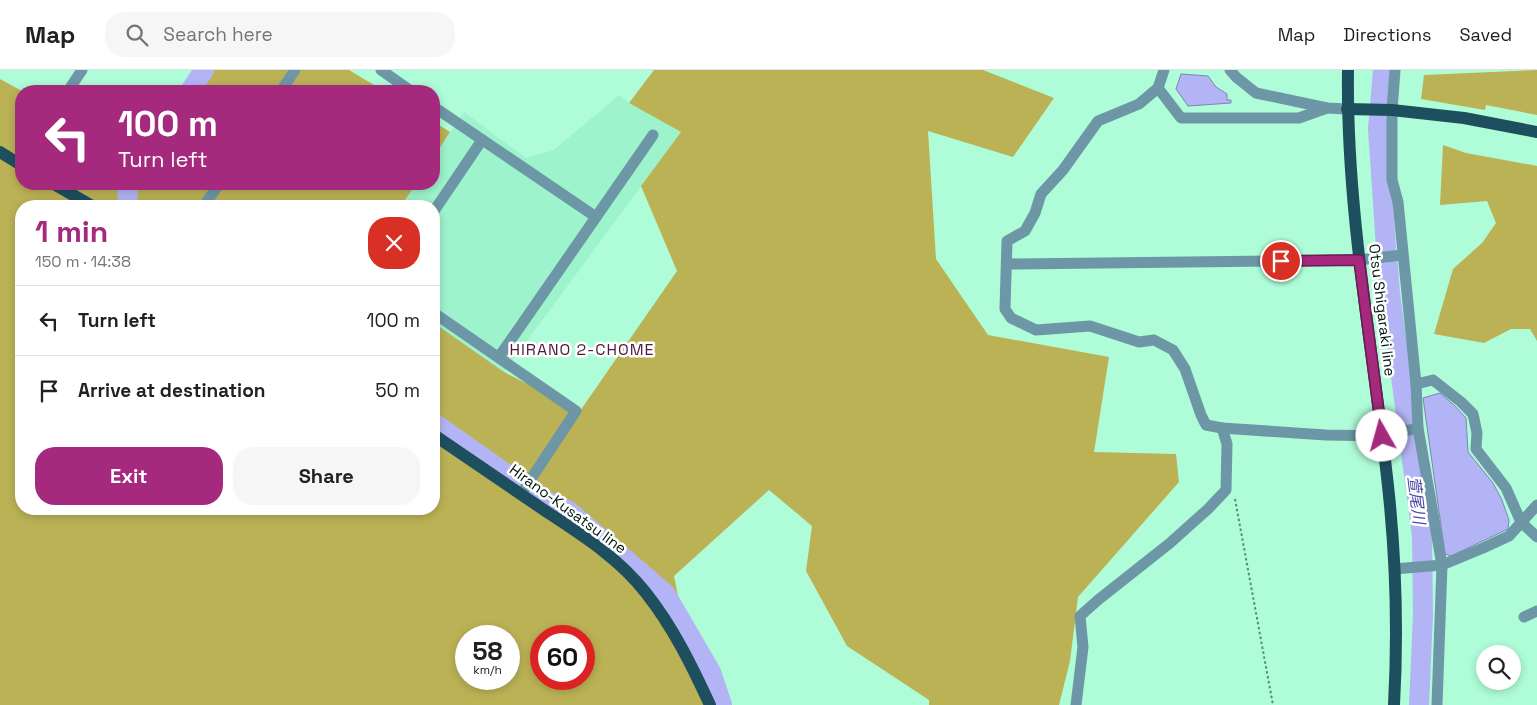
<!DOCTYPE html>
<meta charset="utf-8">
<style>
body{margin:0;font-family:"Space Grotesk","Noto Sans JP",sans-serif;background:#f6f6f6;color:#202124;height:100vh;display:flex;flex-direction:column;font-size:19px;white-space:nowrap}
*{box-sizing:border-box;margin:0}
p{font-size:16px;color:#757577}
.icon{flex:none;width:28px;height:28px;fill:none;stroke:currentColor;stroke-width:2;stroke-linecap:round;stroke-linejoin:round}
.map{position:relative;flex:1;overflow:hidden}
.sheet{position:absolute;left:15px;top:130px;width:425px;height:315px;display:flex;flex-direction:column;background:#fff;border-radius:20px;box-shadow:0 2px 8px #0003}
.sheet>*{flex:none}
.guide{position:absolute;left:15px;top:15px;width:425px;height:105px;border-radius:20px;box-shadow:0 2px 8px #0003;background:#a52a7e;color:#fff;overflow:hidden}
.controls{position:absolute;left:1476px;top:575px;display:grid;gap:10px}
.controls a{display:grid;place-items:center;width:45px;height:45px;border-radius:50%;background:#fff;box-shadow:0 2px 8px #0003;font-size:25px}
.speed{position:absolute;left:455px;top:555px;display:flex;gap:10px;font-size:25px;font-weight:700;text-align:center}
.speed>*{display:grid;place-content:center;width:65px;height:65px;border-radius:50%;background:#fff;box-shadow:0 2px 8px #0003;line-height:1}
.speed small{font-size:12px;font-weight:400}
.speed .limit{border:8px solid #d22;background:#fff;color:#111}
.pin{position:absolute;display:grid;place-items:center;width:42px;height:42px;color:#fff;margin:-21px;border:2px solid #fff;border-radius:50%;box-shadow:0 1px 5px #0007}
.me{position:absolute;width:55px;margin:-28px;rotate:353deg;stroke-linejoin:round;filter:drop-shadow(0 0 4px #0008)}
.turn{display:flex;align-items:center;gap:18px;height:105px;padding:0 20px;font-size:22px}
.turn .icon{width:65px;height:65px;stroke-width:2.5}
.turn b{display:block;font-size:35px;line-height:42px}
.round{display:grid;place-items:center;flex:none;width:52px;height:52px;border-radius:20px;background:#f6f6f6}
.summary{display:flex;align-items:center;justify-content:space-between;height:85px;padding:0 20px}
h1{font-size:30px;font-weight:800;line-height:38px;color:#a52a7e}
.button{display:flex;gap:10px;margin-top:auto;padding:10px 20px}
.button a{flex:1;height:58px;border-radius:20px;background:#a52a7e;color:#fff;font-size:20px;font-weight:800;line-height:58px;text-align:center}
.button a+a{background:#f6f6f6;color:#202124}
ul{padding:0;list-style:none}
li{display:flex;align-items:center;gap:15px;height:70px;padding:0 20px;border-top:1px solid #e0e0e0}
li div{flex:1}
li b{display:block;font-size:19px}
li em{font-style:normal}
header{display:flex;align-items:center;gap:30px;box-sizing:border-box;height:70px;padding:0 25px;background:#fff;border-bottom:1px solid #e0e0e0}
header strong{font-size:24px}
nav{display:flex;gap:28px;margin-inline-start:auto;font-size:18px}
.search{width:350px;height:45px;background:#f6f6f6;display:flex;align-items:center;gap:12px;box-sizing:border-box;padding:0 18px;border-radius:20px;color:#757577;font-size:19px}
.map>svg:first-child{display:block}
</style>
<header>
<strong>Map</strong>
<div class="search"><svg class="icon" aria-label="search" viewBox="0 0 24 24"><circle cx="10" cy="10" r="6"/><path d="M15 15l6 6"/></svg>Search here</div>
<nav><a>Map</a><a>Directions</a><a>Saved</a></nav>
</header>
<div class="map">
<svg width="1537" height="635" viewBox="0 0 1537 635">
<rect width="100%" height="100%" fill="#affcd8"/>
<!-- built -->
<polygon fill="#9df3cb" points="619,25 629,33 681,62 504,302 434,253 434,136 401,136 416,114 434,114 434,87 464,42 526,88 554,80"/>
<!-- forest -->
<g fill="#bbb256" fill-rule="evenodd">
<polygon points="193,0 349,0 384,21 179,21"/>
<path d="M654,0H983L1054,28L1013,87L928,61L936,189L988,265L1109,287L1094,382L1176,384L1179,412L1078,527L1070,591L1059,635H929V630L847,576L806,501L812,456L769,420L674,506L692,596L706,635H0V9L22,21L21,114H416L401,136H21V439H434V253L504,302L580,341L677,201L641,116L681,62L629,33ZM466,566H509V609H466ZM541,566H584V609H541Z"/>
<polygon points="1537,0 1537,45 1486,35 1485,40 1421,29 1424,5"/>
<polygon points="434,52 450,62 434,87"/>
<polygon points="1443,75 1466,83 1537,96 1537,271 1530,259 1511,259 1484,273 1434,264 1453,199 1482,173 1496,153 1487,131 1440,135"/>
</g>
<!-- water -->
<g fill="#b3b4f5" stroke="#7d86b0">
<polygon points="1181,4 1208,6 1216,17 1227,24 1227,30 1231,30 1231,33 1188,36 1176,19"/>
<polygon points="1440,323 1455,336 1466,348 1468,382 1493,413 1502,430 1509,450 1508,459 1451,486 1445,484 1423,328"/>
</g>
<g fill="none" stroke-linecap="round" stroke-linejoin="round">
<!-- river -->
<g stroke="#b3b4f5" stroke-width="20">
<polyline points="1383,0 1378,59 1386,178"/>
<polyline points="190,21 204,0"/>
<polyline points="127,114 128,136"/>
<polyline points="1388,196 1390,223 1422,466 1423,545 1419,635"/>
<polyline points="434,353 518,412"/>
<polyline points="533,423 542,429 569,441 665,523 711,602 722,635"/>
</g>
<!-- path -->
<polyline stroke="#578b73" stroke-width="2" stroke-dasharray="2.5 2.5" stroke-linecap="butt" points="1235,429 1273,635"/>
<!-- minor -->
<g stroke="#6d97a7" stroke-width="11">
<polyline points="381,0 411,21"/>
<polyline points="1230,0 1236,7 1256,23 1327,38 1347,39"/>
<polyline points="1395,0 1392,40 1392,110 1398,132 1416,314 1418,358 1442,495 1437,635"/>
<polyline points="1158,18 1181,48 1299,48 1327,38"/>
<polyline points="68,21 82,0"/>
<polyline points="281,21 295,0"/>
<polyline points="434,37 596,147"/>
<polyline points="204,136 219,114"/>
<polyline points="434,141 482,70"/>
<polyline points="1007,194 1359,190 1402,185"/>
<polyline points="434,243 576,341 521,424"/>
<polyline points="499,287 653,65"/>
<polyline points="1416,314 1433,310 1461,332 1473,344 1477,363 1476,379 1506,418 1521,452 1537,467"/>
<polyline points="1222,358 1326,365 1382,366 1418,358"/>
<polyline points="1394,499 1442,495 1483,478 1509,466 1537,435"/>
<polyline points="1524,547 1537,541"/>
<polyline points="1076,635 1083,577 1080,546 1098,530 1170,473 1208,439 1226,420 1227,374 1222,358 1206,355 1201,345 1185,299 1173,280 1154,270 1139,272 1090,256 1036,260 1011,248 1005,239 1007,171 1025,161 1035,143 1041,124 1063,100 1098,51 1139,34 1158,18 1164,0"/>
</g>
<!-- major -->
<g stroke="#1e4f5f" stroke-width="12">
<path d="M1348,0C1346,140 1373,278 1388,416C1396,489 1398,562 1394,635"/>
<polyline points="1347,39 1392,40 1464,48 1537,62"/>
<polyline points="0,82 21,95"/>
<polyline points="54,114 92,136"/>
<path d="M434,365C471,390 509,416 547,442C582,465 620,489 646,523C673,557 692,596 710,635"/>
</g>
</g>
<g fill="none" stroke-linecap="round" stroke-linejoin="round">
<!-- route casing -->
<g stroke="#6b1b52" stroke-width="12">
<polyline id="route" points="1281,191 1359,190 1382,366"/>
</g>
<!-- route -->
<use href="#route" stroke="#a52a7e" stroke-width="9"/>
</g>
<g text-anchor="middle" stroke-width="5" stroke-linejoin="round" paint-order="stroke">
<!-- street labels -->
<g font-size="15" fill="#001b0f" stroke="#fff">
<text transform="translate(1382 240) rotate(83)" y="5">Otsu Shigaraki line</text>
<text transform="translate(568 439) rotate(36)" y="5">Hirano-Kusatsu line</text>
</g>
<!-- neighbourhood labels -->
<g font-size="16" letter-spacing="1" fill="#53183f" stroke="#fff">
<text x="582" y="285">HIRANO 2-CHOME</text>
</g>
<!-- water labels -->
<g font-size="16" font-style="italic" fill="#4d439f" stroke="#fff">
<text transform="translate(1417 430) rotate(83)" y="6">萱尾川</text>
</g>
</g>
</svg>
<div class="controls">
<a><svg class="icon" aria-label="search" viewBox="0 0 24 24"><circle cx="10" cy="10" r="6"/><path d="M15 15l6 6"/></svg></a>
</div>
<div class="speed"><div>58<small>km/h</small></div><div class="limit">60</div></div>
<div class="pin" style="left:1281px;top:191px;background:#d93025"><svg class="icon" aria-label="arrive" viewBox="0 0 24 24"><path d="M6 21V4h12l-3 4 3 4H6"/></svg></div>
<svg class="me" style="left:1382px;top:366px" viewBox="-20 -20 40 40"><circle r="19" fill="#fff"/><path d="M0-13L10 11 0 6-10 11z" fill="#a52a7e"/></svg>
<div class="guide">
<div class="turn"><svg class="icon" aria-label="left" viewBox="0 0 24 24"><path d="M17 20v-9H6M10 6l-5 5 5 5"/></svg><div><b>100 m</b>Turn left</div></div>
</div>
<section class="sheet">
<div class="summary"><div><h1>1 min</h1><p>150 m · 14:38</p></div><a class="round" style="background:#d93025;color:#fff"><svg class="icon" aria-label="close" viewBox="0 0 24 24"><path d="M6 6l12 12M18 6L6 18"/></svg></a></div>
<ul>
<li><svg class="icon" aria-label="left" viewBox="0 0 24 24"><path d="M17 20v-9H6M10 6l-5 5 5 5"/></svg><div><b>Turn left</b></div><em>100 m</em></li>
<li><svg class="icon" aria-label="arrive" viewBox="0 0 24 24"><path d="M6 21V4h12l-3 4 3 4H6"/></svg><div><b>Arrive at destination</b></div><em>50 m</em></li>
</ul>
<div class="button"><a>Exit</a><a>Share</a></div>
</section>
</div>
